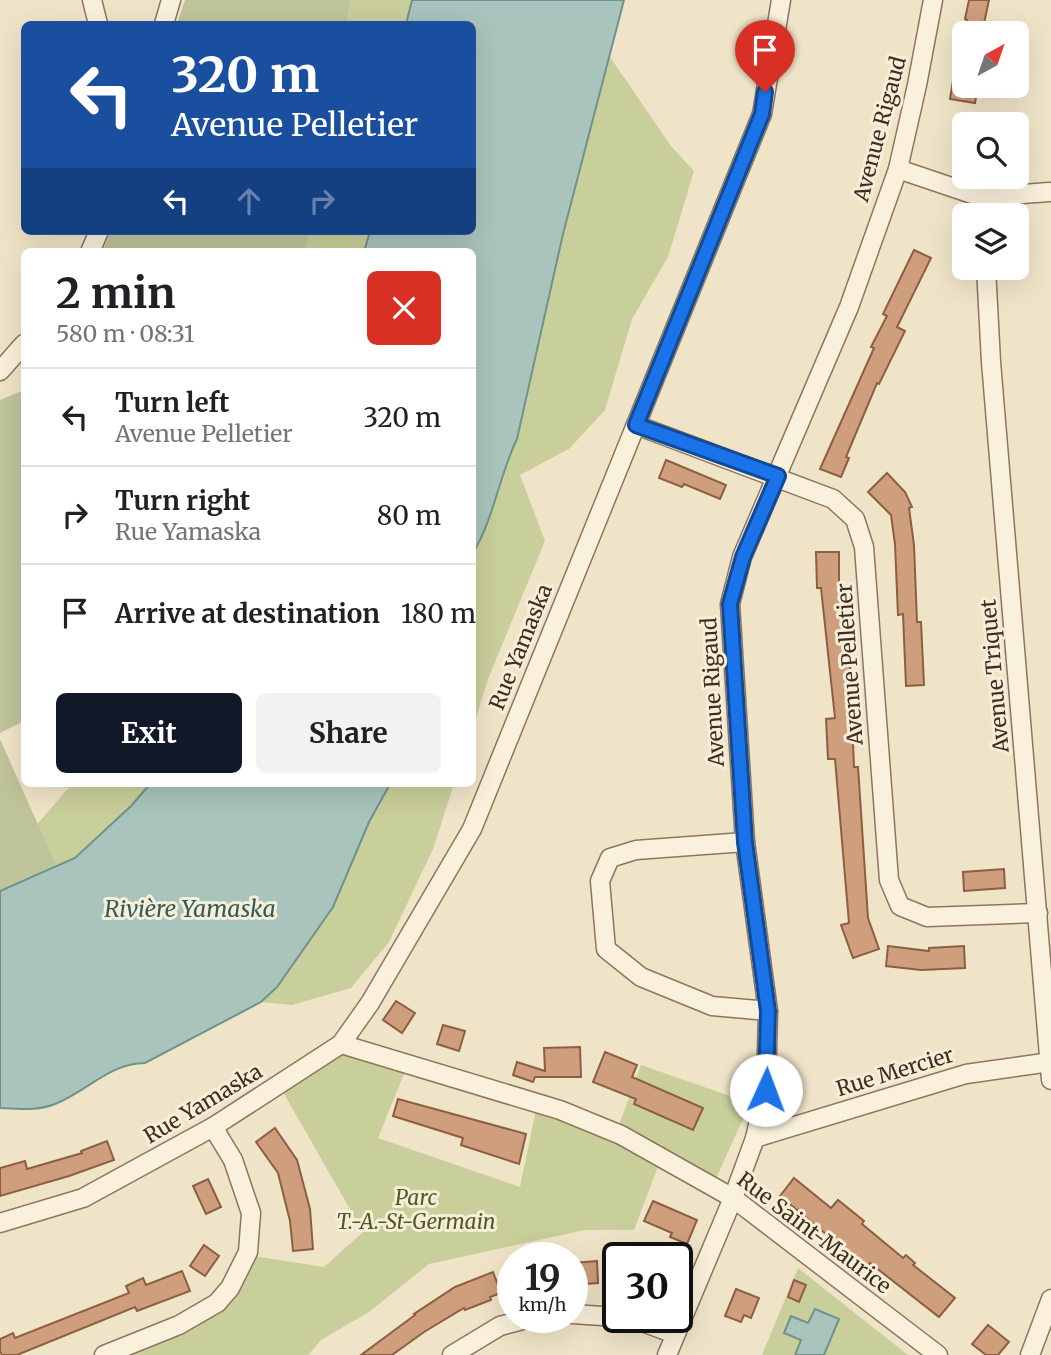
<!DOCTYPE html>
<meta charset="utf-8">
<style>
body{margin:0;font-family:Merriweather,serif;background:#f2f2f2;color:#202124;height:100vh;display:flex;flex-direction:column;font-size:26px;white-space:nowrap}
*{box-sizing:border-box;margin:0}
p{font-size:23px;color:#757577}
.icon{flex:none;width:38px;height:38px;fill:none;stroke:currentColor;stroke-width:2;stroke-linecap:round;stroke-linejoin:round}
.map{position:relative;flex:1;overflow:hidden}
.drawer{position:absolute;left:21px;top:248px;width:455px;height:539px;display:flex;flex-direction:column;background:#fff;border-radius:10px;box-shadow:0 7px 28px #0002}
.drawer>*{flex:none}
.banner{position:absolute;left:21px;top:21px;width:455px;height:214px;border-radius:10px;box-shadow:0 7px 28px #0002;background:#1a4fa0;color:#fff;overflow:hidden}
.needle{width:46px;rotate:40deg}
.tools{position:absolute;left:952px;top:21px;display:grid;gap:14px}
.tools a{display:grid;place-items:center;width:77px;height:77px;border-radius:10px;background:#fff;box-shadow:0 7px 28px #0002;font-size:35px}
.speed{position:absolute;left:497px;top:1242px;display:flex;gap:14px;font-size:35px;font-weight:700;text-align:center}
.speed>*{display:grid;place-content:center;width:91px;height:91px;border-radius:50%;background:#fff;box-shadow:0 7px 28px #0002;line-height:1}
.speed small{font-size:18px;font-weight:400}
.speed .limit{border:4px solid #111;border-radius:10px;background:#fff;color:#111}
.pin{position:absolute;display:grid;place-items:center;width:60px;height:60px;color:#fff;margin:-72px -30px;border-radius:50% 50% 50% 0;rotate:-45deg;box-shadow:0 0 7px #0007}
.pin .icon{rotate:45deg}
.me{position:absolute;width:77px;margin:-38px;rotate:2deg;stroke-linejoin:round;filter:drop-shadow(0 0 5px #0008)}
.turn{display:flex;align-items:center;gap:24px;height:147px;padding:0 35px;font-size:32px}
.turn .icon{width:91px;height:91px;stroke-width:2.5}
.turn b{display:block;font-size:49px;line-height:60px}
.lanes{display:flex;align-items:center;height:66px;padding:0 35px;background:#0003;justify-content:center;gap:35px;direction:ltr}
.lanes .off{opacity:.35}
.round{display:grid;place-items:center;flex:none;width:74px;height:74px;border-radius:10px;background:#f2f2f2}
.overview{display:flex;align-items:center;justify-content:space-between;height:119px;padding:0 35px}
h1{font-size:42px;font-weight:700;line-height:52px}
.primary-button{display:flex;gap:14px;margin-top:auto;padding:14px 35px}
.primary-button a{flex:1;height:80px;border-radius:10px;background:#111827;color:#fff;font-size:28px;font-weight:700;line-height:80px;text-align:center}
.primary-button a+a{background:#f2f2f2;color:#202124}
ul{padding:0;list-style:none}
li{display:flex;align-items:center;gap:21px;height:98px;padding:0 35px;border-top:2px solid #e0e0e0}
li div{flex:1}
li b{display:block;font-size:26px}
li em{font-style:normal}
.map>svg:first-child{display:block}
</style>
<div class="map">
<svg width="1051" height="1355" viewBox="0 0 1051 1355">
<rect width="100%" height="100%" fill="#f0e4c8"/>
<!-- green -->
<g fill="#c9cf9b">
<polygon points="350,0 412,0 406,24 347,24"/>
<path d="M610,57L671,146L694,171L668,257L632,319L605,410L569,449L520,475L545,541L488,679L473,728V553C494,518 499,476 517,439L563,234Z"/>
<polygon points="310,231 370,231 364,252 305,252"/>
<polygon points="72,784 150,784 131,806 75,858 0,891 0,867"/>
<polygon points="390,784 454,784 433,849 389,942 351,988 292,1005 261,1002 277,987"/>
<polygon points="341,1044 408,1064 378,1138 520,1187 537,1105 615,1136 641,1065 750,1103 715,1181 662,1156 634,1230 585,1230 429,1264 369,1312 321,1340 308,1355 110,1355 205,1317 254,1256 324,1267 363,1232 283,1092"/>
<polygon points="798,1268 908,1355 762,1355"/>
</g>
<!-- cemetery -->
<g fill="#bfc49a">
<polygon points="185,0 350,0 347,24 177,24"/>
<polygon points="111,231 310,231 305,252 102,252"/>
<polygon points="24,390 24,721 0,733 0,400"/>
<polygon points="0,739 56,865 0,892"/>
</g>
<!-- water -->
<g fill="#a9c4bc" stroke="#6f938a" stroke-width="2">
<path d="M412,0H624L563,234L517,439C499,476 494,518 473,553L472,252H364L370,231H472V24H406Z"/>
<path d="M150,784H390L369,822L333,907L277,987L261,1002L145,1063C110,1063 86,1092 55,1104C38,1111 18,1109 0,1108V891L75,858L131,806Z"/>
<polygon points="815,1309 839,1319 824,1355 795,1355 801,1340 784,1333 791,1316 808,1323"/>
</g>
<!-- building -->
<g fill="#cf9f7d" stroke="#8d5f41" stroke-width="2">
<polygon points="969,0 989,0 982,33 965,33 967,20 965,19"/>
<polygon points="954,75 964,77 964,86 978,86 975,103 950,99"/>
<polygon points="914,250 931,258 897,327 905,331 879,384 877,383 846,457 849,458 841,477 820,469 874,348 871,347 887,316 883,314"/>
<polygon points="666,460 726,485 720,499 684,484 682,487 659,478"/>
<polygon points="887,473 905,492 912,507 909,508 914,545 917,622 921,622 924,685 906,686 903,614 898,615 895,544 891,515 868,492"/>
<polygon points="816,552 839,552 839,597 847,666 850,666 854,767 858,767 868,918 879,949 853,958 841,925 849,923 835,759 828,759 826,719 835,718 821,588 817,588"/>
<polygon points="1004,869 1005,888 964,891 963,872"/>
<polygon points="888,946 929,951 929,948 964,946 965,968 921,970 886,966"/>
<polygon points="396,1001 415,1013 402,1033 383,1020"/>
<polygon points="443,1025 465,1031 459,1051 437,1044"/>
<polygon points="580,1047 581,1077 535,1077 533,1082 513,1075 517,1062 545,1071 544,1048"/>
<polygon points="605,1052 637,1065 632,1077 703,1108 693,1130 634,1104 636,1099 593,1082"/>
<polygon points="398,1099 526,1134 519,1164 461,1145 463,1138 393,1116"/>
<polygon points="275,1128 297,1160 310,1209 313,1249 293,1251 290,1221 278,1173 256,1142"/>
<polygon points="107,1141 114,1160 69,1176 0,1196 0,1168 25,1161 27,1169 82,1153 81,1151"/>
<polygon points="794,1178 831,1208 838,1200 864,1221 862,1224 903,1258 906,1255 915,1263 913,1265 955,1298 939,1317 870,1263 867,1268 780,1196"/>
<polygon points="208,1179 221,1207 206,1214 193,1186"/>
<polygon points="653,1201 697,1220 687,1244 670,1237 672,1233 644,1221"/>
<polygon points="204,1245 219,1256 205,1276 190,1266"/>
<polygon points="597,1261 598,1283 572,1285 572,1263"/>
<polygon points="182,1271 190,1291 137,1311 135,1307 17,1355 2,1355 0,1351 0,1339 13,1333 15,1338 129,1293 126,1286 143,1278 146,1285"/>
<polygon points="493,1272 501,1293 490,1297 491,1300 465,1310 464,1308 424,1332 392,1355 361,1355 415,1315 414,1314 455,1287"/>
<polygon points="794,1280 806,1285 799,1302 788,1297"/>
<polygon points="736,1289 759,1298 751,1318 744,1315 741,1322 725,1316"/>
<polygon points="988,1325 1009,1342 998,1355 986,1355 972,1344"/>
</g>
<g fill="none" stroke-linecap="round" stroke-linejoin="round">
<!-- minor casing -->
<g stroke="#8d765c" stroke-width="21">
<g id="minor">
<polyline points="92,0 98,24"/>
<polyline points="164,24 171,0"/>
<polyline points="898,169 981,197 1049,192"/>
<polyline points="90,252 99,231"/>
<polyline points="986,268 991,362 1051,1080"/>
<polyline points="0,371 24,344"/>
<polyline points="636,425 833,499 855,519 864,547 889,880 900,906 927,917 1038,913"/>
<polyline points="745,842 636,850 610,858 600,881 606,949 641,977 712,1006 768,1011"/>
<polyline points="341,1044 560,1110 621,1135 733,1198 938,1355"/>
<polyline points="755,1138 966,1074 1051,1062"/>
<polyline points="0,1223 83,1198 213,1127 341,1044 370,1003 472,829 762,114 781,0"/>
<polyline points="572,1314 618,1317"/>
<polyline points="624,1318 634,1319 675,1334"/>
<polyline points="104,1355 179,1325 217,1303 230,1288 248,1252 251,1213 233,1160 213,1127"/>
<polyline points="452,1355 500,1326 530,1318"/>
<polyline points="667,1355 733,1198 755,1138 766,1090 768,1011 745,842 730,604 742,557 849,307 898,169 917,85 933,0"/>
<polyline points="1030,1355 1051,1299"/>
</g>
</g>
<!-- minor -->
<use href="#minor" stroke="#faf1dc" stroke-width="18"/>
</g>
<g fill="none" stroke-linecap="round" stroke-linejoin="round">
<!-- route casing -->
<g stroke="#114b97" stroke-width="18">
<polyline id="route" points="765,92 762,114 636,425 778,476 743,557 730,604 745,842 768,1011 766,1090"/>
</g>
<!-- route -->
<use href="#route" stroke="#1a73e8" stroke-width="12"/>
</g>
<g text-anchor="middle" stroke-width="6" stroke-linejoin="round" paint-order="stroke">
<!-- street labels -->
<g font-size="21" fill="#3d2e20" stroke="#f7eed8">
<text transform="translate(880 129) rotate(-75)" y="7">Avenue Rigaud</text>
<text transform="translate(521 647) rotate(-68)" y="7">Rue Yamaska</text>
<text transform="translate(850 664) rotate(-94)" y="7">Avenue Pelletier</text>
<text transform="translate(995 676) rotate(-95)" y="7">Avenue Triquet</text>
<text transform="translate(713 692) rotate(-93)" y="7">Avenue Rigaud</text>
<text transform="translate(895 1072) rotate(-17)" y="7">Rue Mercier</text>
<text transform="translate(203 1104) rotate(-31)" y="7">Rue Yamaska</text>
<text transform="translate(814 1233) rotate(37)" y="7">Rue Saint-Maurice</text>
</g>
<!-- park labels -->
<g font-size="21" font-style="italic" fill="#4d5a26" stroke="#f7eed8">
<text x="416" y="1205">Parc<tspan x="416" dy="24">T.-A.-St-Germain</tspan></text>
</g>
<!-- water labels -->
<g font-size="23" font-style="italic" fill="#2f5d5a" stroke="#f7eed8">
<text x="190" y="917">Rivière Yamaska</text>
</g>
</g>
</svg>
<div class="tools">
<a><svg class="needle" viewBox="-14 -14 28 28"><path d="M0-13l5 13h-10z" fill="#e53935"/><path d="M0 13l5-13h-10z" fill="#757577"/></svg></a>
<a><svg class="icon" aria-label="search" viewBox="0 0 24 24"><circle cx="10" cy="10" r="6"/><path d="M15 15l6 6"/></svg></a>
<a><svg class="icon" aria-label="layers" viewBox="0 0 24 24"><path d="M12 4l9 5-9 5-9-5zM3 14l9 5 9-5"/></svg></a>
</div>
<div class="speed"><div>19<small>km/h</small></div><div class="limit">30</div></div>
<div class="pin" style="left:765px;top:92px;background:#d93025"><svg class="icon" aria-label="arrive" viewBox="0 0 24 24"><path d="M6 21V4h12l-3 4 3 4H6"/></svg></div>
<svg class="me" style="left:766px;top:1090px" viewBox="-20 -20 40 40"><circle r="19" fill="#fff"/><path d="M0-13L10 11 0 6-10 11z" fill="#1a73e8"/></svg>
<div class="banner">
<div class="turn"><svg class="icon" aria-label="left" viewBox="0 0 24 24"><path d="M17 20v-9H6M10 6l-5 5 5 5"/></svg><div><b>320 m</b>Avenue Pelletier</div></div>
<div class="lanes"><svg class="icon" aria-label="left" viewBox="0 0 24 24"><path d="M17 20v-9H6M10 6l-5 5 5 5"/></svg><svg class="icon off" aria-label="ahead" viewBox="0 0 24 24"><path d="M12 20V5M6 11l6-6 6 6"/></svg><svg class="icon off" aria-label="right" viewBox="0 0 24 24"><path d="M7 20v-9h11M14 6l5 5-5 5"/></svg></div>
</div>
<section class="drawer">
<div class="overview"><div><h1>2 min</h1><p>580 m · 08:31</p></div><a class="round" style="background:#d93025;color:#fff"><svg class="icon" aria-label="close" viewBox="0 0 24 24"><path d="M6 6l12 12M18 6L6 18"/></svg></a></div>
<ul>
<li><svg class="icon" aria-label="left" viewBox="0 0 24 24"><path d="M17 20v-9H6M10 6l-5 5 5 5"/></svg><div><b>Turn left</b><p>Avenue Pelletier</p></div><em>320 m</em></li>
<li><svg class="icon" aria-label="right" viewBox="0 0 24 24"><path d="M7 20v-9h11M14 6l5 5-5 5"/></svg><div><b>Turn right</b><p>Rue Yamaska</p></div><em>80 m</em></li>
<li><svg class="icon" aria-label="arrive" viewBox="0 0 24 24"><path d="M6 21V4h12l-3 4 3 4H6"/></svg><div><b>Arrive at destination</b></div><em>180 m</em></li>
</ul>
<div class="primary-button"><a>Exit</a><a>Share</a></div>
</section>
</div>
